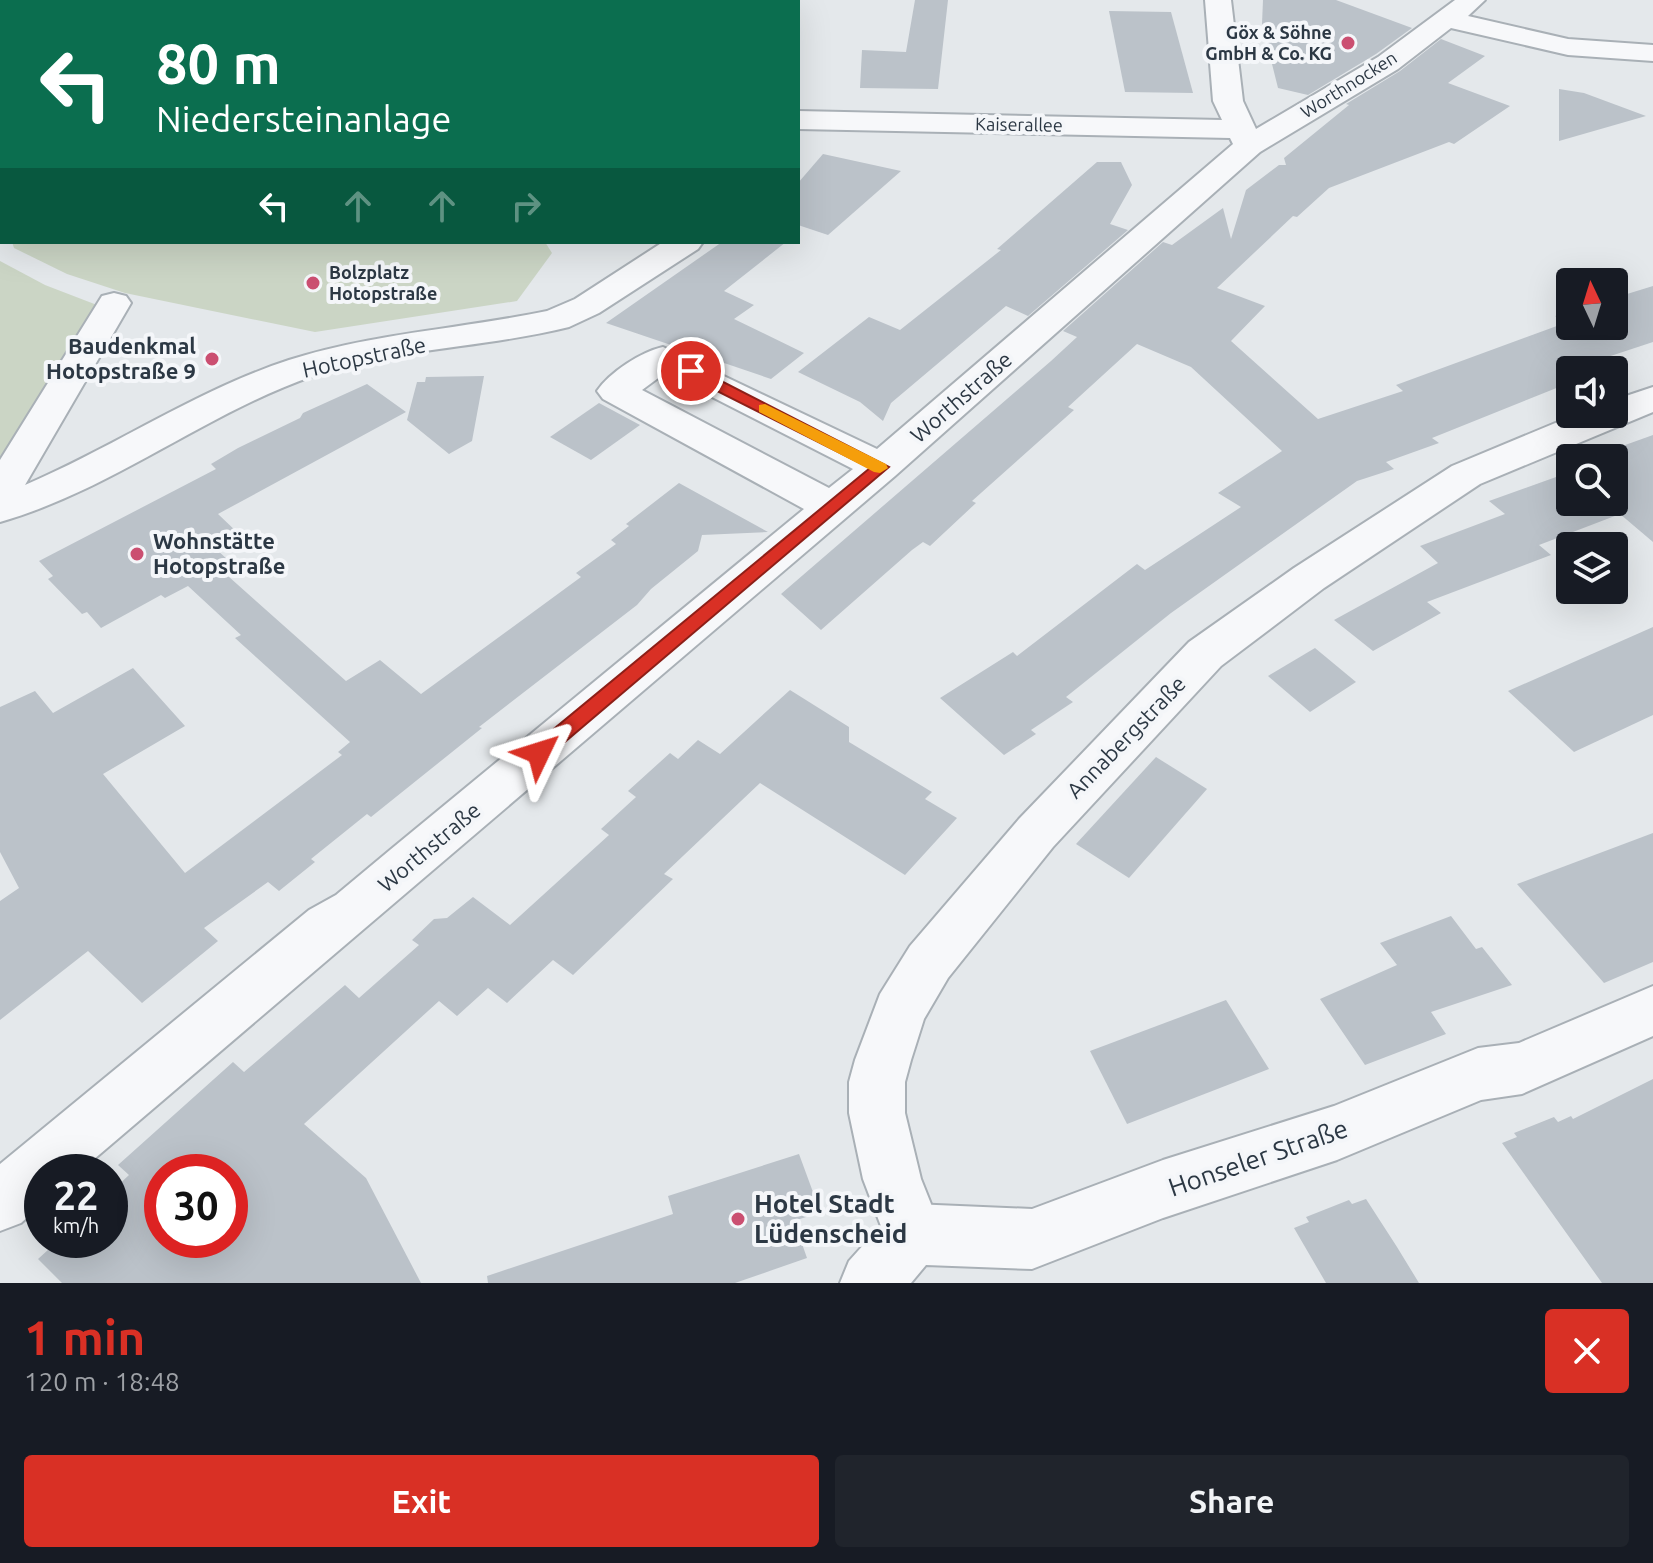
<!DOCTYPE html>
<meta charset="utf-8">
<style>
body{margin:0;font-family:Ubuntu,sans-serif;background:#20242c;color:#f1f3f6;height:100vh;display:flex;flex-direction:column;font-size:30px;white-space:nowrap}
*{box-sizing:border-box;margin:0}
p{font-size:26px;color:#9ea1a6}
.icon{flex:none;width:44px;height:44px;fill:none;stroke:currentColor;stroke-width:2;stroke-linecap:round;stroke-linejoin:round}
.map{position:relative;height:1283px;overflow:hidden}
.sheet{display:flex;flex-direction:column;background:#171b24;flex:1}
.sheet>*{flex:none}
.banner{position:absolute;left:0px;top:0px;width:800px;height:244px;box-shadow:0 8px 32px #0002;background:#0b6e4f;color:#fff;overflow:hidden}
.needle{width:52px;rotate:356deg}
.fabs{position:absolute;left:1556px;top:268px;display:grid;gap:16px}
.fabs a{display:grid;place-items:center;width:72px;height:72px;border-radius:8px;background:#171b24;box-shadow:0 8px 32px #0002;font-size:40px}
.speed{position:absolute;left:24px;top:1154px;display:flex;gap:16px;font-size:40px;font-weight:700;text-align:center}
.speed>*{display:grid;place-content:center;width:104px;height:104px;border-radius:50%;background:#171b24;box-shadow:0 8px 32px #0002;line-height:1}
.speed small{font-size:20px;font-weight:400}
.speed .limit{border:12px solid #d22;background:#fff;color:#111}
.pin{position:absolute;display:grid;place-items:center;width:68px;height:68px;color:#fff;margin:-34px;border:4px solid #fff;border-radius:50%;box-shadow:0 2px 8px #0007}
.me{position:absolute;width:88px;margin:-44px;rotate:49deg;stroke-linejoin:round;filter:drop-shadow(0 0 6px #0008)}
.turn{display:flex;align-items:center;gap:28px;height:168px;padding:0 24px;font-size:36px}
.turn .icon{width:104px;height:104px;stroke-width:2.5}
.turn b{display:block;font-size:56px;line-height:68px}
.lanes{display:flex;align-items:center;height:76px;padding:0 24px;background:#0003;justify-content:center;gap:40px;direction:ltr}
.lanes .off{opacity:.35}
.round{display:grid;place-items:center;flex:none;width:84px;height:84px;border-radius:8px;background:#20242c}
.headline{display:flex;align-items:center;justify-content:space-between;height:136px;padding:0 24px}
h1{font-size:48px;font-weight:700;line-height:60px;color:#d93025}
.cta{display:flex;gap:16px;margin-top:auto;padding:16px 24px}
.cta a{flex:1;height:92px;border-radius:8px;background:#d93025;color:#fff;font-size:32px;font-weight:700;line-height:92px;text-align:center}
.cta a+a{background:#20242c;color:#f1f3f6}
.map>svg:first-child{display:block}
</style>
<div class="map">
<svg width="1653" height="1283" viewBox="0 0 1653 1283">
<rect width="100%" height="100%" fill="#e4e8eb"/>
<!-- green -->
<g fill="#cbd5c5">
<polygon points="12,242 545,242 552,253 517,301 315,332 125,293 67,274 14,248"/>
<polygon points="0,261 45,285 97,305 0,462"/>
</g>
<!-- building -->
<g fill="#bbc2c9" fill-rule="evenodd">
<polygon points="915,0 948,0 938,89 860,88 862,50 906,52"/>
<polygon points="1263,0 1336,0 1412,28 1376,54 1308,95 1278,88 1262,24"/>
<polygon points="1109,11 1171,12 1193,93 1125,92"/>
<polygon points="1441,39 1485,56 1448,83 1510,106 1454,144 1449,142 1329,188 1297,217 1293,216 1217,288 1265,306 1231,341 1318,419 1403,391 1396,385 1565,323 1555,316 1570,312 1570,326 1614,326 1614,298 1653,286 1653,342 1556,374 1569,383 1432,438 1439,443 1386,462 1394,469 1357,481 1171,613 1066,697 1073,702 1031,730 1036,734 1004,755 940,698 1013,652 1017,656 1137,564 1145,570 1241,507 1218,493 1282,451 1191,367 1137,344 1068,407 1074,410 972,501 976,503 930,546 923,542 912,550 821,630 781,594 1051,361 1077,337 1063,331 1163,242 1172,245 1223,208 1231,239 1246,190 1279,165 1286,165 1284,158 1349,105 1346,104 1400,71"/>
<polygon points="1559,89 1584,93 1646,116 1559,141"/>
<polygon points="823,154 901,171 828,235 798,225 798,183"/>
<polygon points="1097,162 1121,162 1132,185 1110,224 1128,230 1028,316 1006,306 891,403 883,421 860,402 798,372 869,317 900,330 1001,250 997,249"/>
<polygon points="722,242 786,242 724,291 754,305 734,319 804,353 771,379 606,323"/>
<polygon points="484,376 472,441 449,454 407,420 417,382 425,382 426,377"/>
<polygon points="367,384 406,412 218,514 239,534 214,547 230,562 219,568 346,681 380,660 421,694 581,577 576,573 616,544 611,540 629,526 626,524 679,483 768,532 702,535 698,551 651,589 637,605 479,727 482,728 371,817 367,814 311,859 315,862 279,891 268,882 204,928 218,941 142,1003 88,951 0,1020 0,901 19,888 0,852 0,707 35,691 53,713 133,668 185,726 103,774 185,873 342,755 338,752 350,742 235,638 241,635 188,586 165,598 161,595 101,628 87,612 82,614 48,579 53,576 39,561 216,469 211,464 238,448 300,418 303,413"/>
<polygon points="599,403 640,425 591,460 550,437"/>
<polygon points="1653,435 1653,542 1620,514 1539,545 1551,555 1427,602 1441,613 1373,651 1334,620 1438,563 1420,546 1505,514 1489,501 1570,472 1570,502 1614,502 1614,458 1589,458"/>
<polygon points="1653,627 1653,715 1574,752 1508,691"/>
<polygon points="1315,648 1356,682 1310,712 1268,676"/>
<path d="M790,690L849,727V742L932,792L925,799L957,818L905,875L760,783L664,874L673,879L573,975L553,960L507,1003L488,988L457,1016L439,1001L304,1124L366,1178L421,1283H62L38,1259L59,1240H110V1193L129,1175L118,1165L233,1062L244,1072L345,985L359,998L419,945L412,940L434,919L447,918L473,897L510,925L609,835L601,829L636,797L628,791L670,753L678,759L698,740L720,754ZM162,1172H230V1240H162Z"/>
<polygon points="1156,757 1207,789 1129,878 1076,844"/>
<polygon points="1653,833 1653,962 1604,983 1517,884"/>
<polygon points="1451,916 1476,949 1482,947 1512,985 1431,1012 1446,1034 1365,1065 1320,999 1397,965 1380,943"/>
<polygon points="1226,1000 1269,1069 1127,1124 1090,1051"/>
<polygon points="1653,1079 1653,1283 1602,1283 1502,1143 1517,1137 1514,1133 1554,1117 1558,1122 1571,1116 1573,1119"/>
<polygon points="799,1154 817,1203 805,1207 809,1216 794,1221 807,1258 735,1283 488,1283 487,1276 673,1214 668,1196"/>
<polygon points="1366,1199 1397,1247 1419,1283 1326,1283 1294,1228 1309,1222 1306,1217 1349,1200 1352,1204"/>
</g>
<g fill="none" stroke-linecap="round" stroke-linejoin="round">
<!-- minor casing -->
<g stroke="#a9b0b6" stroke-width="4">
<g id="minor">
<path d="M1205,0H1231L1243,101L1256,129L1378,57L1455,0H1485L1468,16L1568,39L1653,45V61L1568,55L1451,28L1398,69L1260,152L895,476L79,1172H42V1204L21,1223L0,1231V1164L309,910L336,895L390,850L804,509L603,399L597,391C610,372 641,352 663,347L877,449L1233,144L1230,138L798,129V111L1222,120L1213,101ZM665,373L853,469L829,488L642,390Z"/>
<path d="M663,242H703L698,249L599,313L569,327C485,348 396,348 313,376C204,414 112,490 0,522V460L102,296L114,293L126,296L131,303L25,485C114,447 197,390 289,360C373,333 461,329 547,311L575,299Z"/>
<polygon points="1653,387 1653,412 1480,484 1324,588 1221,666 1053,847 948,978 924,1019 911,1060 905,1082 905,1113 921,1179 943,1234 934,1255 913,1264 892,1255 863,1179 849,1113 849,1082 855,1060 880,994 910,946 1019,819 1189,642 1294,568 1452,466 1577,414 1614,414 1614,400"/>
</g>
</g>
<!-- tertiary casing -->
<g stroke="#a9b0b6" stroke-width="4">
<polygon id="tertiary" points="1653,986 1653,1036 1522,1094 1481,1100 1337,1160 1163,1218 1032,1269 926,1265 911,1283 840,1283 849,1261 892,1213 913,1204 1032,1209 1163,1160 1334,1106 1478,1048 1519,1043"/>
</g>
<!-- minor -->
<use href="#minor" fill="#f7f8fa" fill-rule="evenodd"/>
<!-- tertiary -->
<use href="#tertiary" fill="#f7f8fa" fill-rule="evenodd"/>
</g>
<!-- route -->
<polygon fill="#d93025" stroke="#8d1f18" stroke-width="2" points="685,368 696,368 889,467 546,758 532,758 529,753 532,747 870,468 685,375"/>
<!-- slow -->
<polygon fill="#f59e0b" points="765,404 886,464 888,468 880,473 874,472 759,412 759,405"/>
<!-- markers -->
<g fill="#cb4f71" stroke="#f4f6f9" stroke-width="3">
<circle cx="1348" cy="43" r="8"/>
<circle cx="313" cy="283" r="8"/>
<circle cx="212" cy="359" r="8"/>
<circle cx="137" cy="554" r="8"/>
<circle cx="738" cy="1219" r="8"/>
</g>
<g text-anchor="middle" stroke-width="8" stroke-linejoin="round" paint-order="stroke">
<!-- far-poi labels -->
<g font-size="18" font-weight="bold" fill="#2c3844" stroke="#f4f6f9" text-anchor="end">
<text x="1332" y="39">Göx &amp; Söhne<tspan x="1332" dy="21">GmbH &amp; Co. KG</tspan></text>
<text x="329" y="279" text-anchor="start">Bolzplatz<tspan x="329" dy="21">Hotopstraße</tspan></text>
</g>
<!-- far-street labels -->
<g font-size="18" fill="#2c3844" stroke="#f4f6f9">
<text transform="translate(1349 85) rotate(-32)" y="6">Worthnocken</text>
<text transform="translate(1019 125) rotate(1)" y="6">Kaiserallee</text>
</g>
<!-- poi labels -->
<g font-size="22" font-weight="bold" fill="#2c3844" stroke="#f4f6f9" text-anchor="end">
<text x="196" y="354">Baudenkmal<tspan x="196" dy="25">Hotopstraße 9</tspan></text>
<text x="153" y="549" text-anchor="start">Wohnstätte<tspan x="153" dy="25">Hotopstraße</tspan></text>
</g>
<!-- street labels -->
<g font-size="22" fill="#2c3844" stroke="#f4f6f9">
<text transform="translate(364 357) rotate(-12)" y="8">Hotopstraße</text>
<text transform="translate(961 397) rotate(-41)" y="8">Worthstraße</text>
<text transform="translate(1126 737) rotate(-46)" y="8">Annabergstraße</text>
<text transform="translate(429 847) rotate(-40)" y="8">Worthstraße</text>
</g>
<!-- near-street labels -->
<g font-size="26" fill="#2c3844" stroke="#f4f6f9">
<text transform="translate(1258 1158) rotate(-19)" y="9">Honseler Straße</text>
</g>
<!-- near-poi labels -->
<g font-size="26" font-weight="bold" fill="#2c3844" stroke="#f4f6f9" text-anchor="start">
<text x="754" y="1213">Hotel Stadt<tspan x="754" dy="30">Lüdenscheid</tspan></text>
</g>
</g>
</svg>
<div class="fabs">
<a><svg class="needle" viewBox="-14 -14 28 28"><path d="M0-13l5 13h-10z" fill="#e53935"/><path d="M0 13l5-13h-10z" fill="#9ea1a6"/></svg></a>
<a><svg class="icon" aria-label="sound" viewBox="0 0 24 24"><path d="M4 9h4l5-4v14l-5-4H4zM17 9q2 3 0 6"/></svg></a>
<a><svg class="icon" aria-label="search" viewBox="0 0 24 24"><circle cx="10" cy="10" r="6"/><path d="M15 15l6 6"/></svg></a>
<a><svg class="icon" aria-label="layers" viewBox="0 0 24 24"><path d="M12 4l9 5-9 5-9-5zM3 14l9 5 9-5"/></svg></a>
</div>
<div class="speed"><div>22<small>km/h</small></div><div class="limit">30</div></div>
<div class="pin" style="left:691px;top:371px;background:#d93025"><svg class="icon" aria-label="arrive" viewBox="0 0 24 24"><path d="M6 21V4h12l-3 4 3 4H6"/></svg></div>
<svg class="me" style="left:539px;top:753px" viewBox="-20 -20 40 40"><path d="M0-17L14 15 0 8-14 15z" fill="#d93025" stroke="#fff" stroke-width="4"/></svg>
<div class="banner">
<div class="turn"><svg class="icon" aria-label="left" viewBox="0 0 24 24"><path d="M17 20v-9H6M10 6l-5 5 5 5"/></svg><div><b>80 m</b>Niedersteinanlage</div></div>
<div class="lanes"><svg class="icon" aria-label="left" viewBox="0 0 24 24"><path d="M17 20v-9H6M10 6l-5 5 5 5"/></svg><svg class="icon off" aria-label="ahead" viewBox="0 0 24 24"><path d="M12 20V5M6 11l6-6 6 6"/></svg><svg class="icon off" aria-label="ahead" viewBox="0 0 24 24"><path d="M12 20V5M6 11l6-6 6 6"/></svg><svg class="icon off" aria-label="right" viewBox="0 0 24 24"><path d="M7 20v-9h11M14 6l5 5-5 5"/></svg></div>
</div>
</div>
<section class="sheet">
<div class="headline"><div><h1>1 min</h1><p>120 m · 18:48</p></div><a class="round" style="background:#d93025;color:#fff"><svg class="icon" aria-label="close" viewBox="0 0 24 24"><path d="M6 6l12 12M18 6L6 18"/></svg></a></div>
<div class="cta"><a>Exit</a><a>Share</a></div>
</section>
